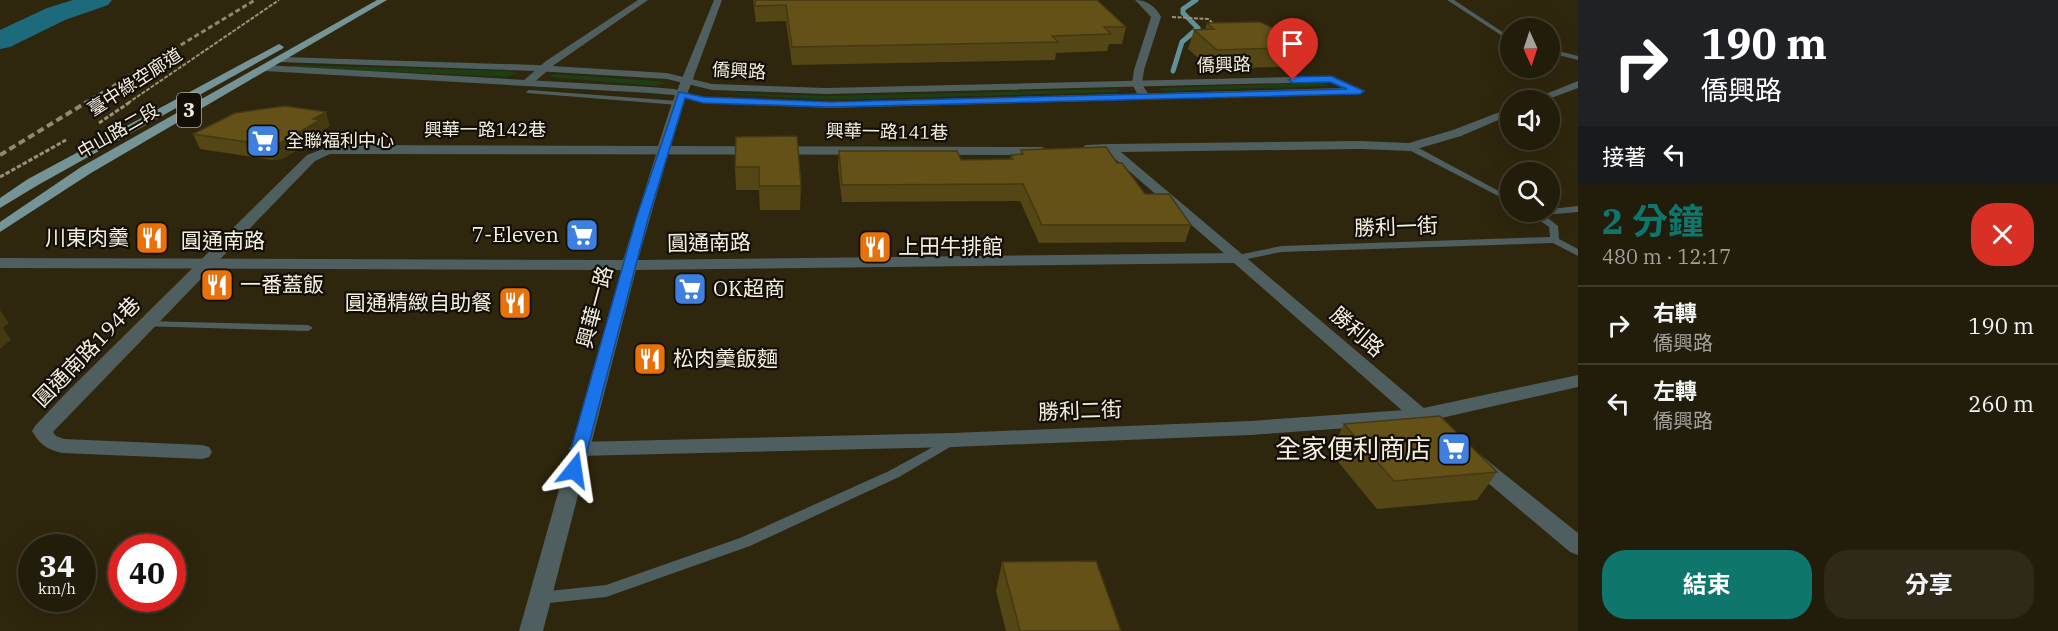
<!DOCTYPE html>
<html lang="zh-TW">
<meta charset="utf-8">
<style>
body{margin:0;font-family:"IBM Plex Serif","Noto Sans TC",serif;background:#2e2918;color:#f1f3f6;height:100vh;display:flex;flex-direction:column;font-size:22px;white-space:nowrap}
*{box-sizing:border-box;margin:0}
p{font-size:20px;color:#a2a19c}
.icon{flex:none;width:33px;height:33px;fill:none;stroke:currentColor;stroke-width:2;stroke-linecap:round;stroke-linejoin:round}
.map{position:relative;flex:1;overflow:hidden}
.details{display:flex;flex-direction:column;background:#221c0a;width:480px}
.details>*{flex:none}
.hud{background:#202124;color:#fff;overflow:hidden}
.needle{width:39px;rotate:177deg}
.tools{position:absolute;left:1500px;top:18px;display:grid;gap:12px}
.tools a{display:grid;place-items:center;width:60px;height:60px;border-radius:50%;background:#221c0a;box-shadow:0 6px 24px #0002,0 0 0 2px #3f3a2b;font-size:30px}
.speed{position:absolute;left:18px;top:534px;display:flex;gap:12px;font-size:30px;font-weight:700;text-align:center}
.speed>*{display:grid;place-content:center;width:78px;height:78px;border-radius:50%;background:#221c0a;box-shadow:0 6px 24px #0002,0 0 0 2px #3f3a2b;line-height:1}
.speed small{font-size:15px;font-weight:400}
.speed .limit{border:9px solid #d22;background:#fff;color:#111}
.pin{position:absolute;display:grid;place-items:center;width:51px;height:51px;color:#fff;margin:-62px -26px;border-radius:50% 50% 50% 0;rotate:-45deg;box-shadow:0 0 6px #0007}
.pin .icon{rotate:45deg}
.me{position:absolute;width:66px;margin:-33px;rotate:15deg;stroke-linejoin:round;filter:drop-shadow(0 0 4px #0008)}
.turn{display:flex;align-items:center;gap:21px;height:126px;padding:0 24px;font-size:27px}
.turn .icon{width:78px;height:78px;stroke-width:2.5}
.turn b{display:block;font-size:42px;line-height:51px}
.then{display:flex;align-items:center;height:57px;padding:0 24px;background:#0003;gap:12px;font-size:22px}
.round{display:grid;place-items:center;flex:none;width:63px;height:63px;border-radius:24px;background:#2e2918}
.overview{display:flex;align-items:center;justify-content:space-between;height:102px;padding:0 24px}
h1{font-size:36px;font-weight:700;line-height:45px;color:#0f766e}
.cta{display:flex;gap:12px;margin-top:auto;padding:12px 24px}
.cta a{flex:1;height:69px;border-radius:24px;background:#0f766e;color:#fff;font-size:24px;font-weight:700;line-height:69px;text-align:center}
.cta a+a{background:#2e2918;color:#f1f3f6}
ul{padding:0;list-style:none}
li{display:flex;align-items:center;gap:18px;height:78px;padding:0 24px;border-top:2px solid #3f3a2b}
li div{flex:1}
li b{display:block;font-size:22px}
li em{font-style:normal}
main{display:flex;flex:1;min-height:0}
.map>svg:first-child{display:block}
</style>
<main>
<div class="map">
<svg width="1578" height="631" viewBox="0 0 1578 631">
<rect width="100%" height="100%" fill="#2e260d"/>
<!-- green -->
<g fill="#1d3e15">
<polygon points="296,65 509,71 518,73 508,77 292,67"/>
<polygon points="554,74 658,81 667,83 655,86 550,77"/>
<polygon points="1307,83 1322,83 1330,86 1165,91 1158,88"/>
<polygon points="1116,89 1119,92 831,100 712,93 832,96"/>
</g>
<g fill="none" stroke-linecap="round" stroke-linejoin="round">
<!-- stream -->
<polyline stroke="#5e929b" stroke-width="5" points="1173,71 1182,42 1198,28 1183,13 1183,9 1196,0"/>
<!-- river -->
<polygon fill="#1e6a7d" fill-rule="evenodd" points="73,0 112,0 108,5 65,20 10,47 0,49 0,30 47,8"/>
<!-- path-far1 -->
<g stroke="#98917d" stroke-width="2" stroke-dasharray="4 1.5" stroke-linecap="butt">
<polyline points="1172,17 1208,19 1216,26"/>
<polyline points="128,103 279,0"/>
</g>
<!-- path -->
<g stroke="#98917d" stroke-width="3" stroke-dasharray="4.5 2" stroke-linecap="butt">
<polyline points="99,123 130,102"/>
<polyline points="0,177 66,140"/>
</g>
<!-- service -->
<g fill="#4f5e5f" fill-rule="evenodd">
<polygon points="1447,0 1454,0 1510,37 1510,41"/>
<polygon points="1550,49 1578,56 1578,60 1550,53"/>
<polygon points="529,90 678,101 682,103 678,105 527,93 526,92"/>
<polygon points="1407,145 1413,145 1510,197 1510,202 1407,149"/>
<polygon points="1578,206 1578,212 1544,215 1558,226 1559,239 1578,249 1578,256 1553,243 1281,252 1238,261 1233,258 1238,255 1281,246 1550,237 1549,227 1532,215 1530,212 1550,212 1550,209"/>
<polygon points="145,321 308,325 313,328 308,331 141,326 140,324 141,322"/>
<polygon points="953,436 957,437 959,440 957,443 899,477 750,546 606,597 540,604 535,603 533,598 535,593 540,592 606,585 740,538 889,471"/>
</g>
<!-- minor -->
<g fill="#4f5e5f" fill-rule="evenodd">
<polygon points="638,0 648,0 554,65 531,85 523,85 523,81 546,61"/>
<path d="M714,0H722L684,103L671,146L1042,147L1048,151L1042,155L330,154L315,161L53,432L56,436L64,439L202,445L209,447L212,452L209,457L202,459L62,453C47,449 40,445 32,431L35,426L66,393L307,155L328,147L348,145L658,146L672,103Z"/>
<path d="M1135,0C1146,0 1156,6 1161,17L1144,70L1142,84L1150,97L1144,100L1140,99L1132,84L1134,70L1151,17Z"/>
<polygon points="1578,81 1578,88 1546,100 1531,100"/>
<polygon points="1510,108 1510,115 1461,136 1410,151 1360,149 1121,152 1243,255 1246,258 1238,263 1233,261 1107,152 1086,153 1080,149 1086,145 1109,144 1360,141 1409,143 1453,130"/>
<polygon points="1578,375 1578,387 1419,423 1250,435 953,447 579,456 572,454 569,449 572,444 579,442 953,433 1250,421 1419,409"/>
</g>
<!-- tertiary -->
<g fill="#4f5e5f" fill-rule="evenodd">
<polygon points="283,57 536,65 667,73 712,84 826,88 1331,76 1365,91 1360,94 831,108 703,103 673,95 650,93 264,71 259,68 264,65 650,87 674,89 703,97 831,102 1342,88 1329,82 826,94 712,90 667,79 536,71 279,62 279,58"/>
<polygon points="664,144 670,148 638,260 1238,253 1243,255 1445,426 1448,431 1445,436 1438,438 1431,436 1234,263 636,270 543,631 519,631 621,270 0,268 0,258 623,260 658,148"/>
<polygon points="1476,455 1483,457 1578,533 1578,555 1570,552 1469,467 1466,462 1469,457"/>
</g>
<!-- primary -->
<g fill="#759497" fill-rule="evenodd">
<polygon points="377,0 387,0 91,173 0,232 0,222 81,167"/>
<polygon points="279,44 284,47 282,49 38,185 0,208 0,198 28,179"/>
</g>
<!-- rail-far1 -->
<polyline stroke="#8e8773" stroke-width="3" stroke-dasharray="5 3" stroke-linecap="butt" points="85,103 255,0"/>
<!-- rail -->
<polyline stroke="#8e8773" stroke-width="4" stroke-dasharray="7 4" stroke-linecap="butt" points="0,155 87,102"/>
</g>
<!-- wall -->
<g fill="#554615">
<polygon points="753,0 1097,0 1126,27 1122,44 1109,44 1107,51 1056,53 1055,60 792,65 786,21 756,22"/>
<polygon points="1207,23 1314,47 1306,66 1211,69 1188,49 1194,30 1205,30"/>
<polygon points="330,126 323,130 324,134 282,159 273,160 200,149 193,134"/>
<polygon points="797,136 801,186 800,210 760,210 759,190 736,190 735,167"/>
<polygon points="1021,150 1117,163 1145,194 1191,225 1185,242 1039,243 1020,201 842,202 838,167 839,151 961,160 1010,159 1011,155 1020,154"/>
<polygon points="1344,424 1497,472 1477,500 1377,509 1330,452"/>
<polygon points="1002,562 1121,631 1006,631 996,591"/>
</g>
<!-- shaded-wall -->
<g fill="#453911">
<polygon points="326,112 330,126 323,130 324,134 282,159 273,160 267,145"/>
<polygon points="0,310 9,323 3,328 11,340 0,349"/>
</g>
<!-- building -->
<g fill="#635118" stroke="#453911" stroke-width="1.5">
<polygon points="755,0 1097,0 1126,27 1104,27 1111,34 1052,36 1058,42 792,47 786,5 755,6"/>
<polygon points="1260,22 1314,47 1217,50 1194,30 1214,29 1207,23"/>
<polygon points="285,106 326,112 313,119 320,120 277,145 267,145 193,134 235,113"/>
<polygon points="797,136 801,186 759,186 759,167 735,167 736,137"/>
<polygon points="1106,147 1117,163 1122,163 1145,194 1169,194 1191,225 1042,225 1023,184 842,185 839,151 957,151 961,160 1013,159 1011,155 1023,154 1021,150"/>
<polygon points="1440,416 1497,472 1394,481 1344,424"/>
<polygon points="1096,561 1121,631 1020,631 1002,562"/>
</g>
<!-- route -->
<polygon fill="#1a73e8" stroke="#114b97" stroke-width="1.5" points="1331,76 1364,91 1360,94 831,107 703,103 685,98 648,219 582,470 580,474 574,476 568,474 565,470 636,219 679,92 704,97 831,102 1347,89 1330,82 1293,83 1289,80 1293,77"/>
<!-- icons -->
<defs>
<g id="supermarket-square" transform="scale(1.725)"><rect x="-9" y="-9" width="18" height="18" rx="4" fill="#3f7fe0" stroke="#130f06"/><path d="M-6-5.5h2.5l.6 2H6L4.5 2H-2.5L-4.4-4H-6ZM-1.5 3.2a1.3 1.3 0 1 0 .1 0ZM3 3.2a1.3 1.3 0 1 0 .1 0Z" fill="#fff"/></g>
<g id="restaurant-square" transform="scale(1.725)"><rect x="-9" y="-9" width="18" height="18" rx="4" fill="#e8710a" stroke="#130f06"/><path d="M-5-6h1v4h1v-4h1v4h1v-4h1v5L-1.5 .5V6h-2V.5L-5-1ZM5-6V6H3V1.5H1.5Q1.5-4 5-6Z" fill="#fff"/></g>
</defs>
<g fill-rule="evenodd">
<use href="#supermarket-square" x="263" y="141"/>
<use href="#supermarket-square" x="582" y="235"/>
<use href="#restaurant-square" x="152" y="238"/>
<use href="#restaurant-square" x="875" y="247"/>
<use href="#restaurant-square" x="217" y="285"/>
<use href="#supermarket-square" x="690" y="289"/>
<use href="#restaurant-square" x="515" y="303"/>
<use href="#restaurant-square" x="650" y="359"/>
<use href="#supermarket-square" x="1454" y="449"/>
</g>
<g text-anchor="middle" stroke-width="4.5" stroke-linejoin="round" paint-order="stroke">
<!-- far-street labels -->
<g font-size="18" fill="#f5efe0" stroke="#130f06">
<text transform="translate(1224 65) rotate(-1)" y="6">僑興路</text>
<text transform="translate(739 71) rotate(3)" y="6">僑興路</text>
<text transform="translate(135 82) rotate(-33)" y="6">臺中綠空廊道</text>
<text x="485" y="136">興華一路142巷</text>
<text transform="translate(118 131) rotate(-30)" y="6">中山路二段</text>
<text transform="translate(887 132) rotate(1)" y="6">興華一路141巷</text>
</g>
<!-- far-poi labels -->
<g font-size="18" fill="#f5efe0" stroke="#130f06" text-anchor="start">
<text x="286" y="147">全聯福利中心</text>
</g>
<!-- shield labels -->
<rect fill="#130f06" stroke="#b1ac9f" stroke-width="1.5" x="177" y="93" width="24" height="34" rx="4.5"/>
<g font-size="20" font-weight="bold" fill="#f5efe0">
<text x="189" y="117">3</text>
</g>
<!-- street labels -->
<g font-size="21" fill="#f5efe0" stroke="#130f06">
<text transform="translate(1396 227) rotate(-2)" y="7">勝利一街</text>
<text x="223" y="248">圓通南路</text>
<text transform="translate(709 243) rotate(-1)" y="7">圓通南路</text>
<text transform="translate(595 307) rotate(-75)" y="7">興華一路</text>
<text transform="translate(1357 332) rotate(41)" y="7">勝利路</text>
<text transform="translate(87 352) rotate(-46)" y="7">圓通南路194巷</text>
<text transform="translate(1080 411) rotate(-2)" y="7">勝利二街</text>
</g>
<!-- poi labels -->
<g font-size="21" fill="#f5efe0" stroke="#130f06" text-anchor="start">
<text x="559" y="242" text-anchor="end">7-Eleven</text>
<text x="129" y="245" text-anchor="end">川東肉羹</text>
<text x="898" y="254">上田牛排館</text>
<text x="240" y="292">一番蓋飯</text>
<text x="713" y="296">OK超商</text>
<text x="492" y="310" text-anchor="end">圓通精緻自助餐</text>
<text x="673" y="366">松肉羹飯麵</text>
</g>
<!-- near-poi labels -->
<g font-size="26" fill="#f5efe0" stroke="#130f06" text-anchor="end">
<text x="1431" y="458">全家便利商店</text>
</g>
</g>
</svg>
<div class="tools">
<a><svg class="needle" viewBox="-14 -14 28 28"><path d="M0-13l5 13h-10z" fill="#e53935"/><path d="M0 13l5-13h-10z" fill="#a2a19c"/></svg></a>
<a><svg class="icon" aria-label="sound" viewBox="0 0 24 24"><path d="M4 9h4l5-4v14l-5-4H4zM17 9q2 3 0 6"/></svg></a>
<a><svg class="icon" aria-label="search" viewBox="0 0 24 24"><circle cx="10" cy="10" r="6"/><path d="M15 15l6 6"/></svg></a>
</div>
<div class="speed"><div>34<small>km/h</small></div><div class="limit">40</div></div>
<div class="pin" style="left:1293px;top:80px;background:#d93025"><svg class="icon" aria-label="arrive" viewBox="0 0 24 24"><path d="M6 21V4h12l-3 4 3 4H6"/></svg></div>
<svg class="me" style="left:574px;top:470px" viewBox="-20 -20 40 40"><path d="M0-17L14 15 0 8-14 15z" fill="#1a73e8" stroke="#fff" stroke-width="4"/></svg>
</div>
<section class="details">
<div class="hud">
<div class="turn"><svg class="icon" aria-label="right" viewBox="0 0 24 24"><path d="M7 20v-9h11M14 6l5 5-5 5"/></svg><div><b>190 m</b>僑興路</div></div>
<div class="then">接著<svg class="icon" aria-label="left" viewBox="0 0 24 24"><path d="M17 20v-9H6M10 6l-5 5 5 5"/></svg></div>
</div>
<div class="overview"><div><h1>2 分鐘</h1><p>480 m · 12:17</p></div><a class="round" style="background:#d93025;color:#fff"><svg class="icon" aria-label="close" viewBox="0 0 24 24"><path d="M6 6l12 12M18 6L6 18"/></svg></a></div>
<ul>
<li><svg class="icon" aria-label="right" viewBox="0 0 24 24"><path d="M7 20v-9h11M14 6l5 5-5 5"/></svg><div><b>右轉</b><p>僑興路</p></div><em>190 m</em></li>
<li><svg class="icon" aria-label="left" viewBox="0 0 24 24"><path d="M17 20v-9H6M10 6l-5 5 5 5"/></svg><div><b>左轉</b><p>僑興路</p></div><em>260 m</em></li>
</ul>
<div class="cta"><a>結束</a><a>分享</a></div>
</section>
</main>
